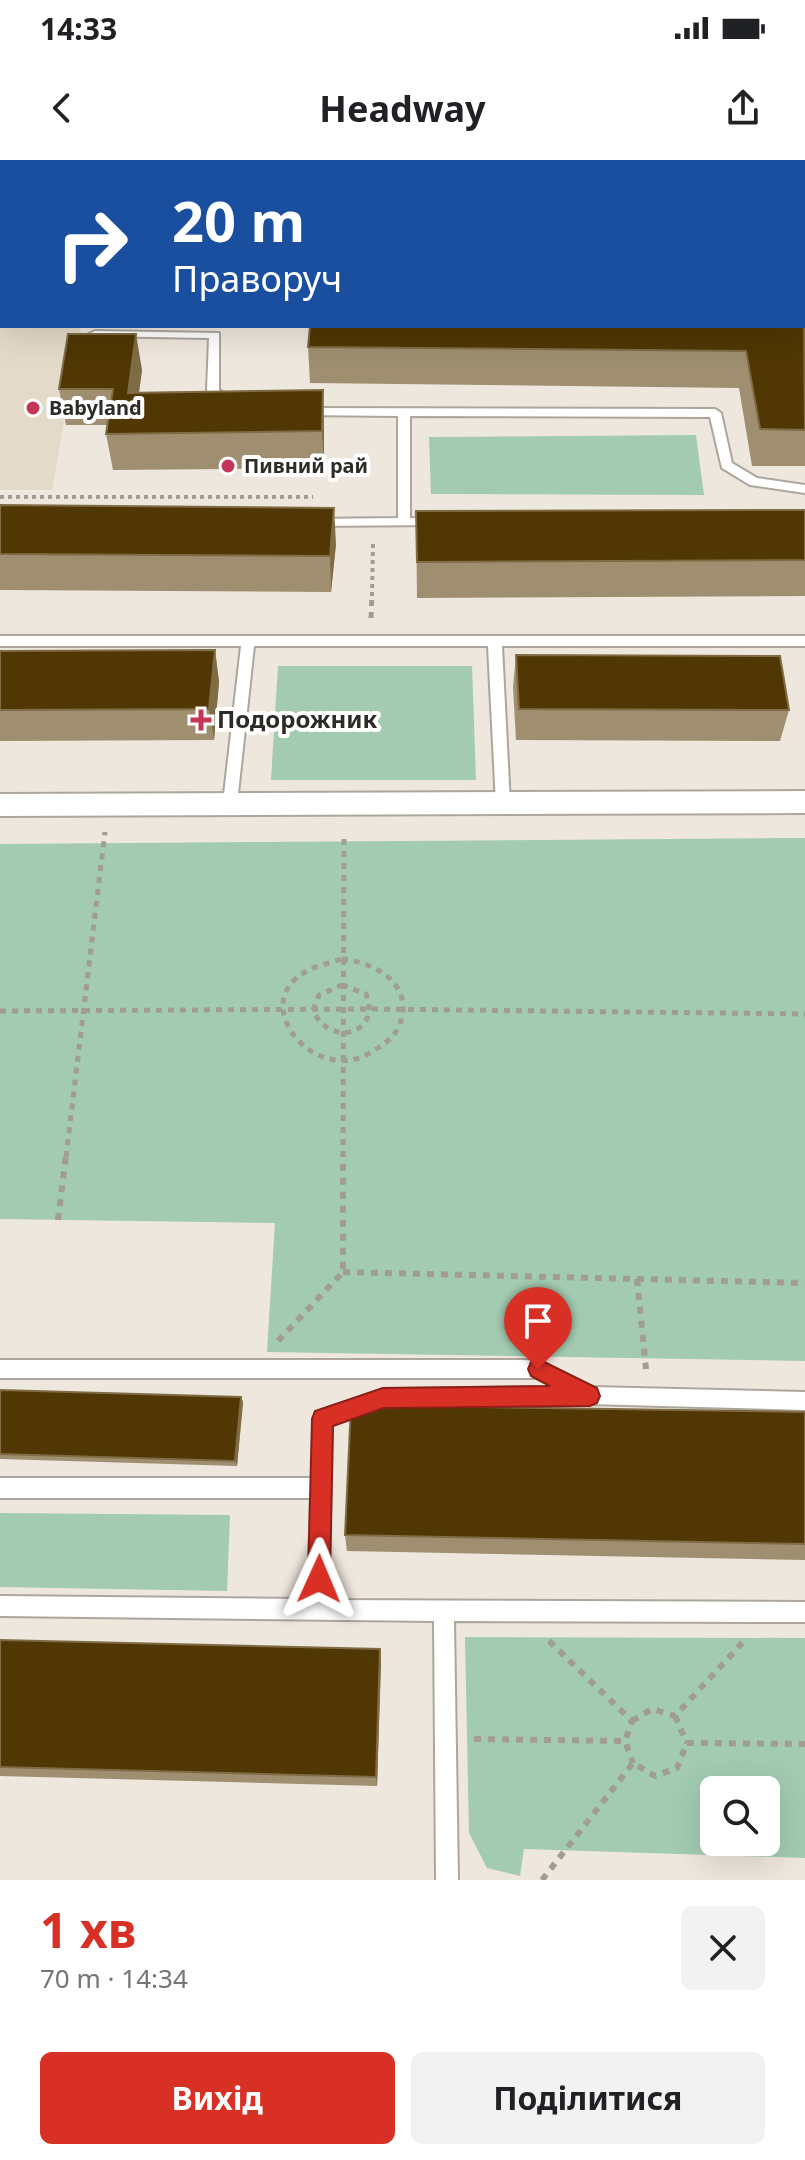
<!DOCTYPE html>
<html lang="uk">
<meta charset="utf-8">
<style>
body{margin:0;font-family:"Noto Sans",sans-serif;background:#f2f2f2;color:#202124;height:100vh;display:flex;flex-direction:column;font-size:30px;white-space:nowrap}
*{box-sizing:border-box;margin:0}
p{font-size:26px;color:#757577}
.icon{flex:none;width:44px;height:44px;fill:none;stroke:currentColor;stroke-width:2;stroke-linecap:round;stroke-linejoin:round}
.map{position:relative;height:1720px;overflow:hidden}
.drawer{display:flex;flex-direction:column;background:#fff;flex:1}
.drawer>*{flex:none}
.top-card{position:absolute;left:0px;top:0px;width:806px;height:168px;box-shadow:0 8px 32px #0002;background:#1a4fa0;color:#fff;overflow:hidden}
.tools{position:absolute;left:700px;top:1616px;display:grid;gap:16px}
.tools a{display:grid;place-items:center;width:80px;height:80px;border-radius:12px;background:#fff;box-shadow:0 8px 32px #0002;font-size:40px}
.pin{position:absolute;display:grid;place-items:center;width:68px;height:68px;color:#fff;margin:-82px -34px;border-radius:50% 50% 50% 0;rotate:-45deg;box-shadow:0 0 8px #0007}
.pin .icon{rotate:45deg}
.me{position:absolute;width:88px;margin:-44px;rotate:1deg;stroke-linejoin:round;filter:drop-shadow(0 0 6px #0008)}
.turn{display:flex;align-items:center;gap:28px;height:168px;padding:0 40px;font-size:36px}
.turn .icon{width:104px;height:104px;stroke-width:2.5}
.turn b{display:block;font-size:56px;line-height:68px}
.round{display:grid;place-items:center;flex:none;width:84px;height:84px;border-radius:12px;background:#f2f2f2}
.head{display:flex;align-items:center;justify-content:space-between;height:136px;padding:0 40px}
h1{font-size:48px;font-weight:700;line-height:60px;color:#d93025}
.button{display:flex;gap:16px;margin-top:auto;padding:16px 40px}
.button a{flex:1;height:92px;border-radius:12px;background:#d93025;color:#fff;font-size:32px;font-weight:700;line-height:92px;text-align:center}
.button a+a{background:#f2f2f2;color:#202124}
.status{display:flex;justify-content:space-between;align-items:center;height:56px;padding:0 40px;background:#fff;direction:ltr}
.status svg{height:22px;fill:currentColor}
header{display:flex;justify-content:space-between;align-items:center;height:104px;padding:0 40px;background:#fff;font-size:36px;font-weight:700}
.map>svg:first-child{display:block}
</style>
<div class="status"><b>14:33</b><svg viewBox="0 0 49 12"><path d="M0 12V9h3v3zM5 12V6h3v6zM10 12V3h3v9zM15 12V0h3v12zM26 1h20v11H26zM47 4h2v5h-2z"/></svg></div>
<header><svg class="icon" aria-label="back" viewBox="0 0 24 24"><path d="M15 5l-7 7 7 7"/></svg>Headway<svg class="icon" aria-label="share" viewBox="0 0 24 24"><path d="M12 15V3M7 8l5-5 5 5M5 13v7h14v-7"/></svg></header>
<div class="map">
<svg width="805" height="1720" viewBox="0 0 805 1720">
<rect width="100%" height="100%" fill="#eee7dd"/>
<!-- built -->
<polygon fill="#e4dac9" points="0,153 2,166 81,166 52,330 0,330"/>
<!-- green -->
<g fill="#a2cbb1" fill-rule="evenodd">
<polygon points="696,275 704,335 431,334 429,277"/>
<polygon points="278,506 472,506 476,620 271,620"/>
<polygon points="805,678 805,1201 267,1192 275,1063 0,1059 0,684"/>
<polygon points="0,1353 230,1355 227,1431 0,1427"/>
<path d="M465,1477L805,1478V1698L524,1689L520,1716L487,1708L469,1673ZM714,1630H766V1682H714Z"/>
</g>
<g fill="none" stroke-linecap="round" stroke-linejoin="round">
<!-- lane casing -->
<g stroke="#aca69c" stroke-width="4">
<g id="lane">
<polygon points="237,0 250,0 251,2 238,2"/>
<rect x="351" y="0" width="10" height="2"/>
<rect x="804" y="111" width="1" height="6"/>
<rect x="0" y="112" width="2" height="6"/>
<polygon points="95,171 219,173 219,230 235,241 229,245 207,231 209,178 91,176 89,174"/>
<polygon points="302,248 715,249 721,253 732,303 757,318 805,325 805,333 750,325 722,308 710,257 410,256 410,358 439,359 439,365 315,366 311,365 311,359 398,358 398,256 298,255 298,249"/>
<polygon points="0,476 805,476 805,486 502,486 510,644 503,650 496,644 488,486 254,486 237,643 230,649 223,643 241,486 0,486"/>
<polygon points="0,1200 538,1200 592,1227 805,1232 805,1250 588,1244 383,1247 332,1265 328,1440 805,1442 805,1462 454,1461 458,1720 436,1720 434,1461 0,1456 0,1436 308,1439 311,1338 0,1338 0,1318 312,1318 314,1259 316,1253 323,1250 383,1229 555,1227 536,1218 0,1218"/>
</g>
</g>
<!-- street casing -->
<g stroke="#aca69c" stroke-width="4">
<polygon id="street" points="805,631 805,653 0,656 0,634"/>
</g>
<!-- path-far2 -->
<g stroke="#a19c94" stroke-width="4" stroke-dasharray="4 4" stroke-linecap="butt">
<polyline points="0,337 313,337"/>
<polyline points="372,436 373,384"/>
</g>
<!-- path-far1 -->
<g stroke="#a19c94" stroke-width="5" stroke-dasharray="6 6" stroke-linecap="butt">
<polyline points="371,458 372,434"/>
<path d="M342,799C376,802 416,826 399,866C394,878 384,884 373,891C316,929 245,843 307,811C317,805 331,803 342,799Z"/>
<path d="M342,825L366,834C382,875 329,888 313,850L319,835Z"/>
<polyline points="0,851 372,849 805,854"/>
<polyline points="66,997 105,672"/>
<polyline points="343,997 344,673"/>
</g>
<!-- path -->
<g stroke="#a19c94" stroke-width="6" stroke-dasharray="7 7" stroke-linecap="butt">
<polyline points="58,1060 66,995"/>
<polyline points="343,1112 805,1123"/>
<polyline points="637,1119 646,1209"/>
<polyline points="278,1181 343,1112 343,995"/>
<polyline points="549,1481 632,1561 625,1581 633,1603"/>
<polyline points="675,1556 687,1583"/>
<polyline points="632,1561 652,1549 675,1556 743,1482"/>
<polyline points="474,1579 625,1581"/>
<polyline points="542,1720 633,1603 655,1616 677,1608 687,1583 805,1584"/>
</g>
<!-- lane -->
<use href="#lane" fill="#fff" fill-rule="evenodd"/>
<!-- street -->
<use href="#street" fill="#fff" fill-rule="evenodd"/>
</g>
<!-- wall -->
<g fill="#9f8f70">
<polygon points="0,0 143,0 143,2 2,3 0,3"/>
<polygon points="690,0 766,0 767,2 690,2"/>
<polygon points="805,163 805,306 752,306 739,228 310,223 308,187"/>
<polygon points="142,210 139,232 323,230 324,267 324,308 113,310 106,274 107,265 66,265 59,229"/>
<polygon points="0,345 336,384 331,432 0,430"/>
<polygon points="805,350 805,436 417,438 416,351"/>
<polygon points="215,490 219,522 214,580 0,581 0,491"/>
<polygon points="516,495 789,550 780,581 516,580 513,527"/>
<polygon points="0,1230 241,1237 243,1242 237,1306 0,1299"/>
<polygon points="805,1252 805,1400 347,1391 345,1375"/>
<polygon points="0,1480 380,1489 381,1502 377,1626 0,1616"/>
</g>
<!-- shaded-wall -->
<g fill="#7f6c45">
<polygon points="136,174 142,210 134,269 128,233"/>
<polygon points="323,230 324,267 324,308 322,271"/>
<polygon points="334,348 336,384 331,432 330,396"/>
<polygon points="215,490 219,522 214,580 209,549"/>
<polygon points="241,1237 243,1242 237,1306 235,1301"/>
<polygon points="380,1489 381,1502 377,1626 376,1617"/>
</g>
<!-- building -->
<g fill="#503704" stroke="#7f6c45" stroke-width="2">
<rect x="393" y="0" width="62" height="2"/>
<polygon points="703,0 766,0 767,2 704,2"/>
<polygon points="804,159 805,270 760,269 746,191 308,187 310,166 804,166"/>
<polygon points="68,174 136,174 128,233 323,230 322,271 106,274 113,229 59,229"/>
<polygon points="0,345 334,348 330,396 0,394"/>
<polygon points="805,350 805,400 417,402 416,351"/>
<polygon points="215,490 209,549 0,550 0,491"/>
<polygon points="516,495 780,496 789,550 519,549"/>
<polygon points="0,1230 241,1237 235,1301 0,1294"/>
<polygon points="351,1245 805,1252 805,1384 345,1375"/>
<polygon points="0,1480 380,1489 376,1617 0,1607"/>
</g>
<!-- route -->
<polygon fill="#d93025" stroke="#8d1f18" stroke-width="2" points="538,1199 597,1228 600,1236 597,1243 590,1246 383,1248 333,1266 330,1419 327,1427 319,1430 311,1427 308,1419 312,1259 315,1251 383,1228 550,1226 531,1216 528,1209 531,1202"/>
<!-- markers -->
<g fill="#c53555" stroke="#fff" stroke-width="3">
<circle cx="33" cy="248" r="8"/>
<circle cx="228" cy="306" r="8"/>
<path d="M197 548h8v8h8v8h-8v8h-8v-8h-8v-8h8z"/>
</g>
<g text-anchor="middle" stroke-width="8" stroke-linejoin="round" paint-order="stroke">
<!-- far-poi labels -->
<g font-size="20" font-weight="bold" fill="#2d2b27" stroke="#fff" text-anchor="start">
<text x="49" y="255">Babyland</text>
<text x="244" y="313">Пивний рай</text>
</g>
<!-- poi labels -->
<g font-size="24" font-weight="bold" fill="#2d2b27" stroke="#fff" text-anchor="start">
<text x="217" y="568">Подорожник</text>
</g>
</g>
</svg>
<div class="tools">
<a><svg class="icon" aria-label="search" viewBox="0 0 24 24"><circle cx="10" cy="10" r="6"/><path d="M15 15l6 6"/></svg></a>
</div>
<div class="pin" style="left:538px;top:1209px;background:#d93025"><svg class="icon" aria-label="arrive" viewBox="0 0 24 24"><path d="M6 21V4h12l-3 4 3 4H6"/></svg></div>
<svg class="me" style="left:319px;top:1419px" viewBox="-20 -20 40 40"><path d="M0-17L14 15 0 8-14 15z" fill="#d93025" stroke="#fff" stroke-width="4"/></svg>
<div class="top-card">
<div class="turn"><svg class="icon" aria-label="right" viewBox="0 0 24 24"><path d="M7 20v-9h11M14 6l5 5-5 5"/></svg><div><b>20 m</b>Праворуч</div></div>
</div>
</div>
<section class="drawer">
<div class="head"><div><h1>1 хв</h1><p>70 m · 14:34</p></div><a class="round"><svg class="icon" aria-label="close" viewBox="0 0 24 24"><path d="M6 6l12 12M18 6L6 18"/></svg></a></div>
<div class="button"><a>Вихід</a><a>Поділитися</a></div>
</section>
